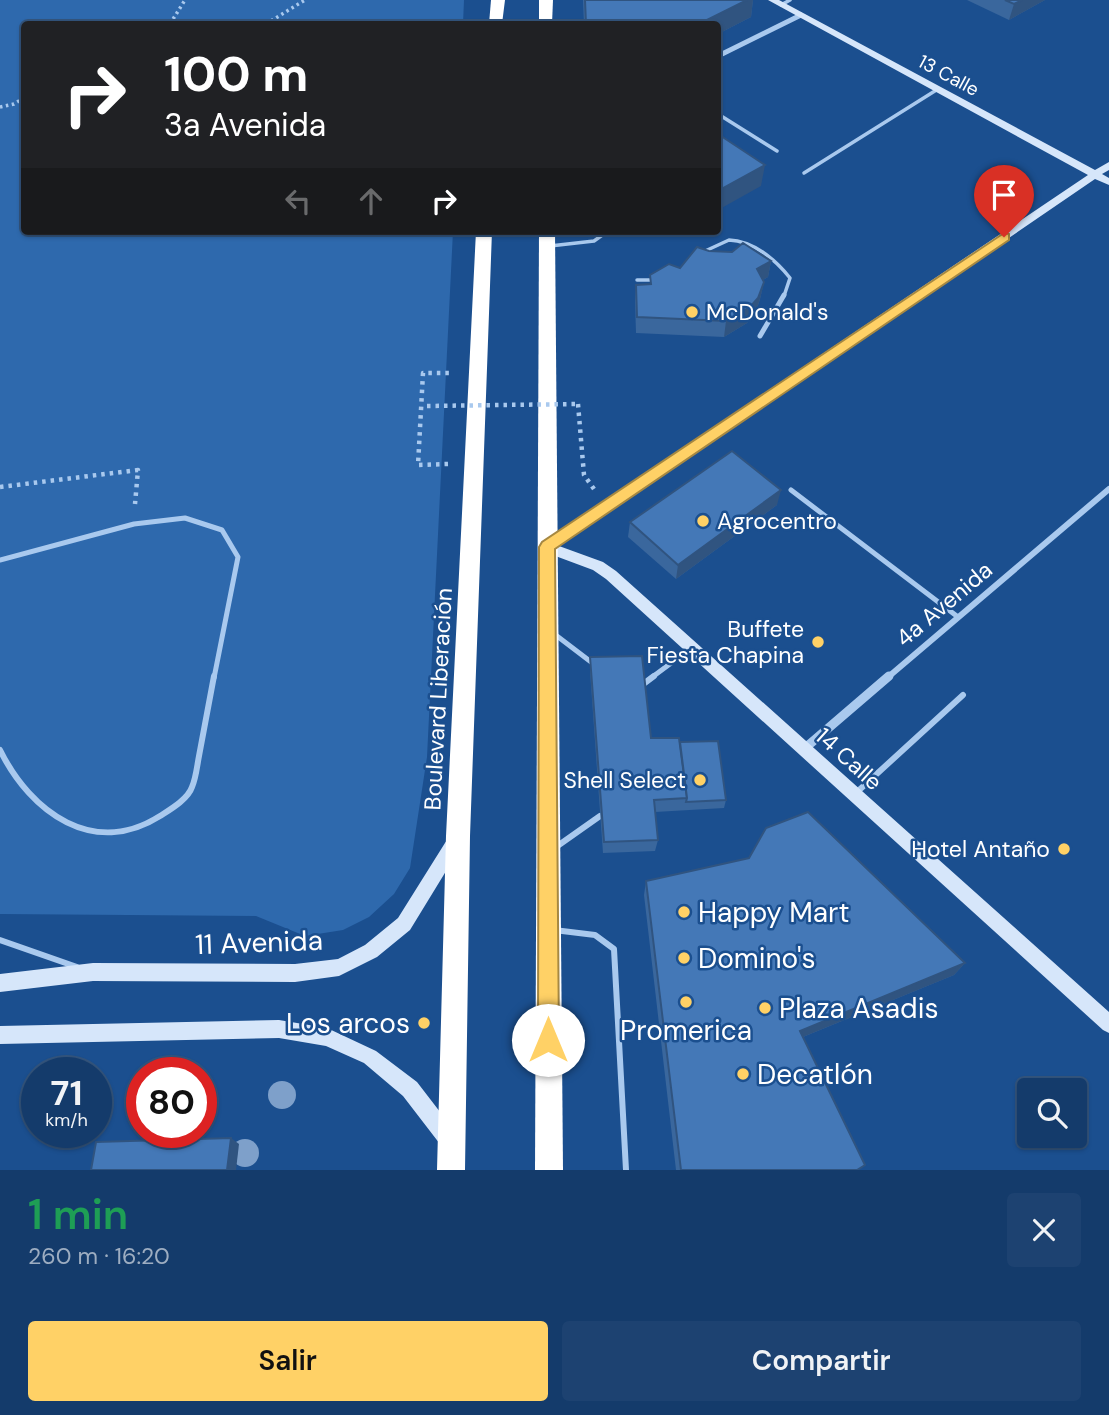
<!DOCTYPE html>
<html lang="es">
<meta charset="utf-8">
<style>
body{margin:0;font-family:"DM Sans",sans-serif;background:#1d4271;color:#f1f3f6;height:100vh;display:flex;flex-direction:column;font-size:26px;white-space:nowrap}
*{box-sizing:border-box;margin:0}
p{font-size:23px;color:#9dadc1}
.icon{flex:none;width:38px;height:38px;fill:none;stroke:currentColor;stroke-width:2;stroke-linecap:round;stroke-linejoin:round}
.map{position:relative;height:1170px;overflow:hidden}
.panel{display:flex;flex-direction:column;background:#143b6b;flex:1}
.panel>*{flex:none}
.top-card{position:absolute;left:21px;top:21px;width:700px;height:214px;border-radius:7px;box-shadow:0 2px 5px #0004,0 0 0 2px #33557e;background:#202124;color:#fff;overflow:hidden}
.buttons{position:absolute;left:1017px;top:1078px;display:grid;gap:14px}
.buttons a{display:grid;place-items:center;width:70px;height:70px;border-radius:7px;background:#143b6b;box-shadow:0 2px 5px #0004,0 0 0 2px #33557e;font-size:35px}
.speed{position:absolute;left:21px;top:1057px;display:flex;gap:14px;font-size:35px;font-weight:700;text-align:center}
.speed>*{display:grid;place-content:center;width:91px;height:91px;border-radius:50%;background:#143b6b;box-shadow:0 2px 5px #0004,0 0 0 2px #33557e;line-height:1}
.speed small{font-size:18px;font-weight:400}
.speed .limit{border:10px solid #d22;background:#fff;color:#111}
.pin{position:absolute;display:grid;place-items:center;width:60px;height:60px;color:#fff;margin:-72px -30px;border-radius:50% 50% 50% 0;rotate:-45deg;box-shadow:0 0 7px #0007}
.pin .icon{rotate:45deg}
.me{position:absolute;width:77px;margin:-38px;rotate:0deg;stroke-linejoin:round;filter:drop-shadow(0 0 5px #0008)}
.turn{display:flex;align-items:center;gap:24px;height:147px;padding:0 28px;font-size:32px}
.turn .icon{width:91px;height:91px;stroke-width:2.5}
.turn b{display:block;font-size:49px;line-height:60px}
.lanes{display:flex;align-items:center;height:66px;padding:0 28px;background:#0003;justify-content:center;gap:35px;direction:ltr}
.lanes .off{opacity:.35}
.round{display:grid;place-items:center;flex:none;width:74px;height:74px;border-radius:7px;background:#1d4271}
.summary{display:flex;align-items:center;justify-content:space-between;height:119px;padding:0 28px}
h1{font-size:42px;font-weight:600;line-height:52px;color:#1e9e55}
.action{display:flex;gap:14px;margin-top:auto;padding:14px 28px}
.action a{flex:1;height:80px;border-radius:7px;background:#ffd166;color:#111;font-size:28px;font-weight:600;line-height:80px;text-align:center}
.action a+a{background:#1d4271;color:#f1f3f6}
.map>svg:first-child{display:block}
</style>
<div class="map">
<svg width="1109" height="1170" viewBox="0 0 1109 1170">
<rect width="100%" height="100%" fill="#1b4f8f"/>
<!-- green -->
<polygon fill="#2e69ad" points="0,0 464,0 463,24 24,24 24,231 453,231 427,757 410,868 394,894 369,917 343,930 305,936 256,916 0,914"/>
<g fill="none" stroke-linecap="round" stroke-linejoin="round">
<!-- path-far1 -->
<g stroke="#a9c9ee" stroke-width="3.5" stroke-dasharray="2.5 3.5" stroke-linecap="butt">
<polyline points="170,24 185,0"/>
<polyline points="266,24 305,0"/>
<polyline points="0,107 14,104 24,98"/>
</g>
<!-- path -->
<g stroke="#a9c9ee" stroke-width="4.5" stroke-dasharray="3.5 5" stroke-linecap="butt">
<polyline points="578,404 584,475 594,489"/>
<polyline points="448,464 418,465 423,373 453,373"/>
<polyline points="0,487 138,470 135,504"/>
</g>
<!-- lane-far2 -->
<g stroke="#a9c9ee" stroke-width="3.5">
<polyline points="781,5 790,0"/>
<polyline points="718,114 777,151"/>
<polyline points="804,173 938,89"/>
<polyline points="550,246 594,241 608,231"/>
<path d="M703,252L729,240C753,241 775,259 790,278L784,296"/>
<polyline points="637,280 655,280"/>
</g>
<!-- lane-far1 -->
<g stroke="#a9c9ee" stroke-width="5">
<polyline points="760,336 784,295"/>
<polyline points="791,490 958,617"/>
<polyline points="0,560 134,524 185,518 222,530 238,557 214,678"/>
<polyline points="553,633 595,665"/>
<polyline points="651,678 690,649"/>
</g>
<!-- lane -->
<g stroke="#a9c9ee" stroke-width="6">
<polyline points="642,685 654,676"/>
<path d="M0,750C31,813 94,858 160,816C171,809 188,799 192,787C196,778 197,766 199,756C204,729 209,703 214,676"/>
<polyline points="857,792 963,695"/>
<polyline points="556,847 600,816"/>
<polyline points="554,930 595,935 614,949 626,1170"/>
<polyline points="0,940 77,967"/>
</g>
<!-- street-far2 -->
<polyline stroke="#a9c9ee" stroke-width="5" points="718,56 801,15"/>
<!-- street-far1 -->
<polyline stroke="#a9c9ee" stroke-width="6" points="887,678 1109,489"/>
<!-- street -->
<polyline stroke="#a9c9ee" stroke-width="9" points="804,749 889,676"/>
<!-- secondary -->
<g fill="#d6e6fa" fill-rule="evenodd">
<polygon points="768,0 779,0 1095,170 1109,162 1109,170 1102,174 1109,178 1109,185 1095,179 559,546 603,562 616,571 1109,1012 1109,1033 1103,1030 606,579 593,570 542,551 540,547 542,543 1088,175"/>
<polygon points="456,832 462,835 464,840 462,845 410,930 377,957 339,976 295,982 93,981 0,992 0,974 93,963 295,964 338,959 365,945 398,918 450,835"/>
<polygon points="279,1020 327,1028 376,1051 417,1082 457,1134 459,1141 457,1148 450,1150 443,1148 403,1096 364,1063 326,1046 279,1038 0,1044 0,1026"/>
</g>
<!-- highway -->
<g fill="#fff" fill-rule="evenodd">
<polygon points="491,0 505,0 502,24 489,24"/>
<polygon points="539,0 553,0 552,24 539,24"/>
<polygon points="476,231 492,231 470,836 465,1170 437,1170 446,836"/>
<polygon points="539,231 555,231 563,1170 535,1170"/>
</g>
<!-- path-bridge -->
<polyline stroke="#a9c9ee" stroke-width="4.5" stroke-dasharray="3.5 5" stroke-linecap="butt" points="427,406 578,404"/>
</g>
<!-- trees -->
<g fill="#7ea0ca">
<circle cx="282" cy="1095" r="14"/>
<circle cx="245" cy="1153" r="14"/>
</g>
<!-- wall -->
<g fill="#3a679d">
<polygon points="583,0 753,0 751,17 718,34 718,24 584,24"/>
<polygon points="967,0 1045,0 1009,20"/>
<polygon points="709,251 771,261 768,277 763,280 764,282 760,299 755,314 747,323 724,337 636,333 635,301 636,285 650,284 650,275 680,268"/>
<polygon points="777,505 676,579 628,537 630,522"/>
<polygon points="590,657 651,738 680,742 726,800 724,808 655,812 658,840 655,851 603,853 590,671"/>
<polygon points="646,881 965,963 954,975 803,1037 857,1170 676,1170 644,895"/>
</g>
<!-- shaded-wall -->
<g fill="#305480">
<polygon points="747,0 753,0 751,17 718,34 718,24 699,24"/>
<polygon points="1022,0 1045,0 1009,20 1014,4"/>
<polygon points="765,165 761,186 718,210 718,191"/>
<polygon points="771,261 768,277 754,285 757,269"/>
<polygon points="764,282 760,299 755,314 747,323 724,337 726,321"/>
<polygon points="781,490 777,505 676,579 678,565"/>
<polygon points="965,963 954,975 793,1041 800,1031"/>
<polygon points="231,1138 239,1144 236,1170 227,1170"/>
</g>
<!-- building -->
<g fill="#4478b7" stroke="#305480" stroke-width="2">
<polygon points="585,0 747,0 699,24 586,24"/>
<polygon points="1005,0 1022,0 1014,4"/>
<polygon points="718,134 765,165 718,191"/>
<polygon points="743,243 771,261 757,269 764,282 758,298 750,307 726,321 637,317 636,285 651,284 650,275 669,264 680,268 697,247 709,251 732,252"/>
<polygon points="732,451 781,490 678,565 630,522"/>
<polygon points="642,656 651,738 679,738 687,798 654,800 658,840 604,842 590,657"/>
<polygon points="718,741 726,800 686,802 687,798 680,742"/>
<polygon points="808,812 965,963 800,1031 865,1165 857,1170 681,1170 646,881 749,858 766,828"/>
<polygon points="231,1138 227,1170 91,1170 96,1142"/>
</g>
<!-- route -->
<polygon fill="#ffd166" stroke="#a68842" stroke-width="2" points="1004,233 1009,234 1009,240 555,549 559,1040 556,1047 548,1050 541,1047 538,1040 539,547 542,542"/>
<!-- markers -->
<g fill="#ffd166" stroke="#1b4f8f" stroke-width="2.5">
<circle cx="692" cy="312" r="7"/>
<circle cx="703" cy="521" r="7"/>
<circle cx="818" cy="642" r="7"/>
<circle cx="700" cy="780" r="7"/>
<circle cx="1064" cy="849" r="7"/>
<circle cx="684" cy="912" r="7"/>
<circle cx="684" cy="958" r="7"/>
<circle cx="686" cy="1002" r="7"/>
<circle cx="765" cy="1008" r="7"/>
<circle cx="424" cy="1023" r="7"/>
<circle cx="743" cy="1074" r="7"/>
</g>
<g text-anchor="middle" stroke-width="5" stroke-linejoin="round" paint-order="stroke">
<!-- far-street labels -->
<g font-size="19" fill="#fff" stroke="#1b4f8f">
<text transform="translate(949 75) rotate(28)" y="7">13 Calle</text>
</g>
<!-- poi labels -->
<g font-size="23" fill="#fff" stroke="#1b4f8f" text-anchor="end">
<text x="706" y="320" text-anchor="start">McDonald's</text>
<text x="717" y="529" text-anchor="start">Agrocentro</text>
<text x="804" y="637">Buffete<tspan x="804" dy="26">Fiesta Chapina</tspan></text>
<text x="686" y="788">Shell Select</text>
<text x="1050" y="857">Hotel Antaño</text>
</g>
<!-- street labels -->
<g font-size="23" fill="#fff" stroke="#1b4f8f">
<text transform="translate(944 604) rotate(-40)" y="8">4a Avenida</text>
<text transform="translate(438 699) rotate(-87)" y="8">Boulevard Liberación</text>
<text transform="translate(849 759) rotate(42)" y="8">14 Calle</text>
</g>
<!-- near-poi labels -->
<g font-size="28" fill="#fff" stroke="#1b4f8f" text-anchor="start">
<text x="698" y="922">Happy Mart</text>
<text x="698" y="968">Domino's</text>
<text x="779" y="1018">Plaza Asadis</text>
<text x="410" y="1033" text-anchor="end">Los arcos</text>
<text x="686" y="1040" text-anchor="middle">Promerica</text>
<text x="757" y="1084">Decatlón</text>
</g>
<!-- near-street labels -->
<g font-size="28" fill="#fff" stroke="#1b4f8f">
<text transform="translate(259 942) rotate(-2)" y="10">11 Avenida</text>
</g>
</g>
</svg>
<div class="buttons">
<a><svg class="icon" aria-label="search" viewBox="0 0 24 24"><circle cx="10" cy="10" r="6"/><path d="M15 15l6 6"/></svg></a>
</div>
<div class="speed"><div>71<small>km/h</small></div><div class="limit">80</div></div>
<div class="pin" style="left:1004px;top:237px;background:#d93025"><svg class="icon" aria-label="arrive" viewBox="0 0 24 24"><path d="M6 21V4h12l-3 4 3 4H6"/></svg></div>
<svg class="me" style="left:548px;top:1040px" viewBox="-20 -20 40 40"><circle r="19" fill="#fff"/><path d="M0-13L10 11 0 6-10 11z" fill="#ffd166"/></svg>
<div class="top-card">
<div class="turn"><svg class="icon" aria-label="right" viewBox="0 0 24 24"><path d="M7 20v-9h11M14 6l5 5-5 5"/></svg><div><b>100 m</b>3a Avenida</div></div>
<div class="lanes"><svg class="icon off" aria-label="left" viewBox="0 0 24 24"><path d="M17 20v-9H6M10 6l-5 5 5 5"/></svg><svg class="icon off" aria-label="ahead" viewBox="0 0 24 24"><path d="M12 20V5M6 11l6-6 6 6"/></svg><svg class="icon" aria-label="right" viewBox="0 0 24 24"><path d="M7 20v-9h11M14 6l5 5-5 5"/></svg></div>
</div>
</div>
<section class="panel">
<div class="summary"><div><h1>1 min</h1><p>260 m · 16:20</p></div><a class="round"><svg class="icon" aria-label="close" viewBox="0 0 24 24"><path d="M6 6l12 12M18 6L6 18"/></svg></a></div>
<div class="action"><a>Salir</a><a>Compartir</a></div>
</section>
